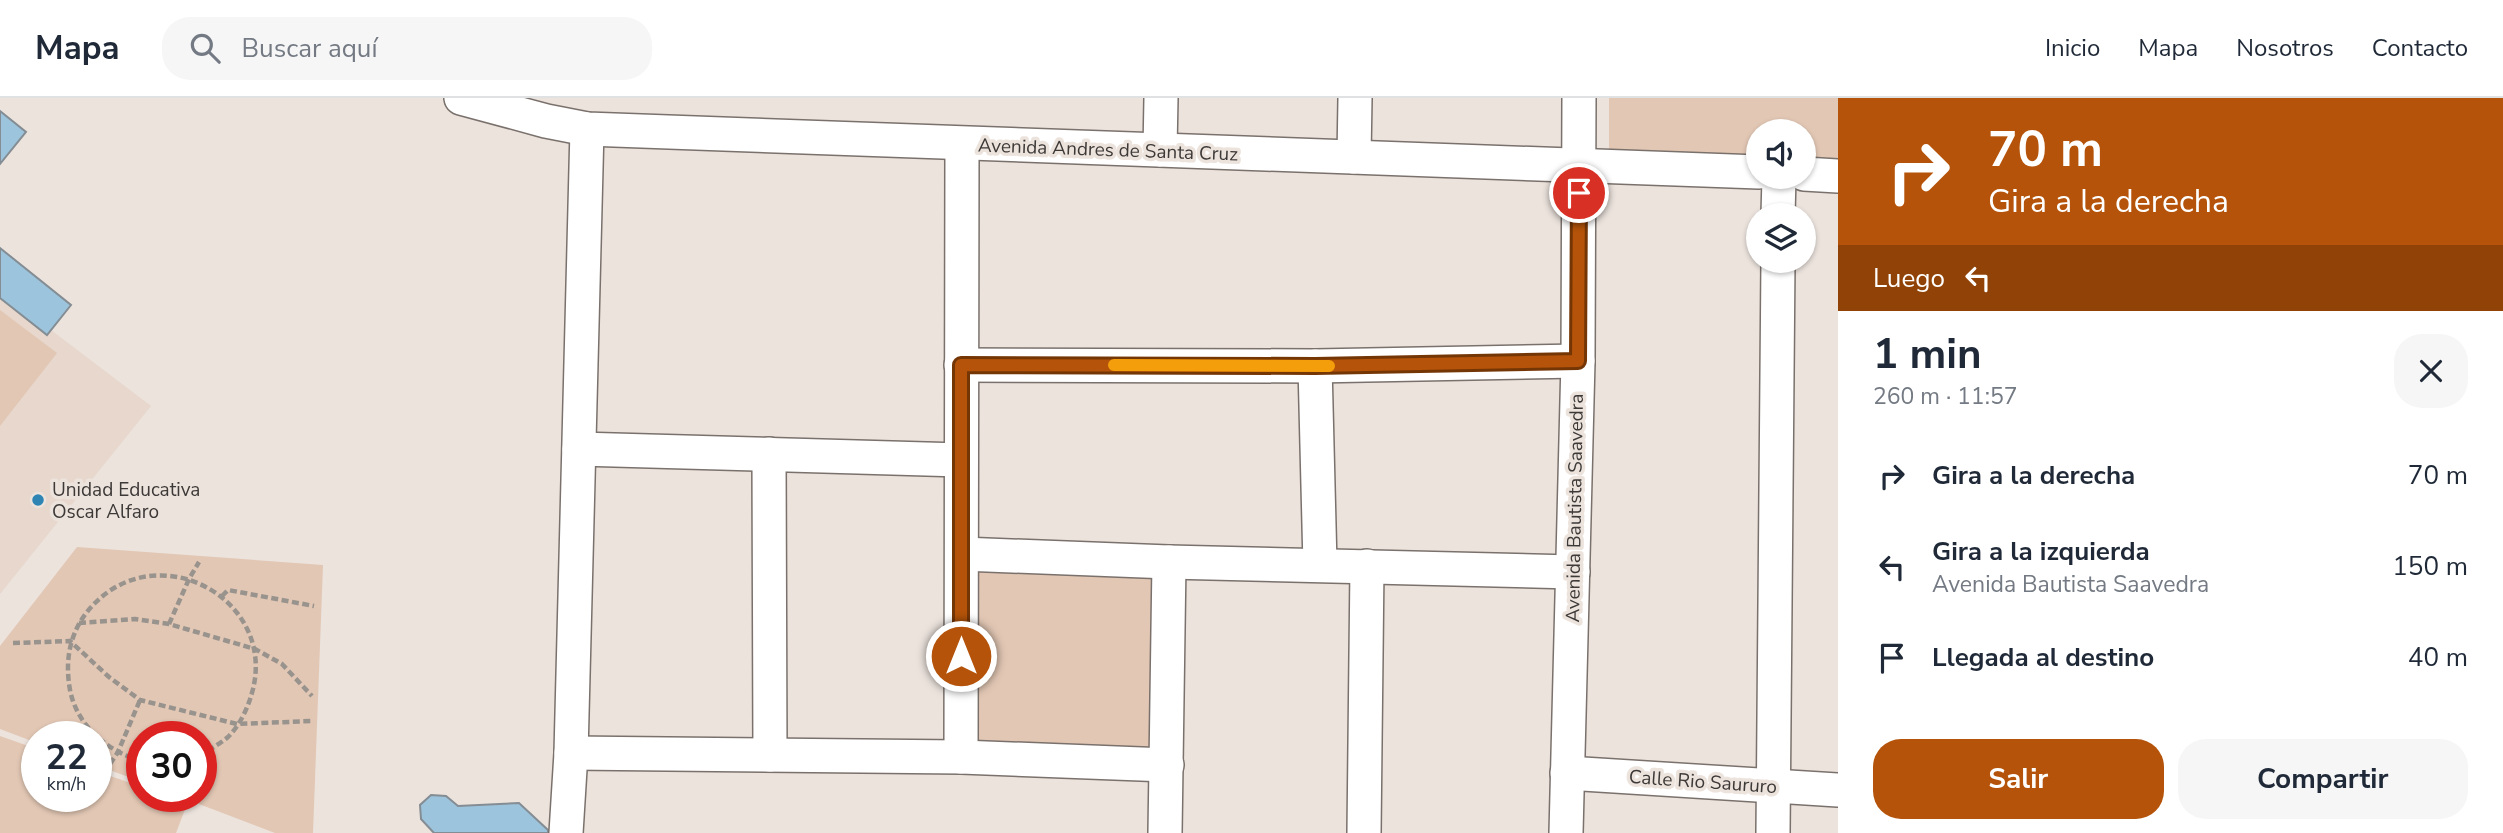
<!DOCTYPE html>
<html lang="es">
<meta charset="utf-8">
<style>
body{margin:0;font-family:"Nunito Sans",sans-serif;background:#f6f6f7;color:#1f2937;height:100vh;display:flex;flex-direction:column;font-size:26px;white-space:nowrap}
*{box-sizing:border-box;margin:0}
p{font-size:23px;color:#747a83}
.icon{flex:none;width:38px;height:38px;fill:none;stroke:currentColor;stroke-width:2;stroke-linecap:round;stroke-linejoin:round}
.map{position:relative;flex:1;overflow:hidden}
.sheet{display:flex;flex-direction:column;background:#fff;width:665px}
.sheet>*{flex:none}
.hud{background:#b45309;color:#fff;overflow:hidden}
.fabs{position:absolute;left:1746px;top:21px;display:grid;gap:14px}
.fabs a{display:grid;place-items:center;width:70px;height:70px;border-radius:50%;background:#fff;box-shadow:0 2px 5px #0004;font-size:35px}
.speed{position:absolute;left:21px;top:623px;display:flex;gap:14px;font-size:35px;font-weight:700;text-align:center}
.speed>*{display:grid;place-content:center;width:91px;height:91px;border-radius:50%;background:#fff;box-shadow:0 2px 5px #0004;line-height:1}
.speed small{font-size:18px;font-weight:400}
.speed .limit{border:10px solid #d22;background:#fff;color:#111}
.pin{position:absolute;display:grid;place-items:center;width:60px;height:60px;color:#fff;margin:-30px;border:4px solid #fff;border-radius:50%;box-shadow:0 2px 7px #0007}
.me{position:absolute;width:77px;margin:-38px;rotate:0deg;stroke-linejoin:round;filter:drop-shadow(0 0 5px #0008)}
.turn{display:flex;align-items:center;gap:24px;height:147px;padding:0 35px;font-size:32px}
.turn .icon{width:91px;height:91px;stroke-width:2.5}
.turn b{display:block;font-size:49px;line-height:60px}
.then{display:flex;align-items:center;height:66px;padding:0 35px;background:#0003;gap:14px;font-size:26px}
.round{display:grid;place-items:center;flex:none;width:74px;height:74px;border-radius:28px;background:#f6f6f7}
.overview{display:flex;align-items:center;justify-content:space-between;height:119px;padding:0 35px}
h1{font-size:42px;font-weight:700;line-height:52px}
.cta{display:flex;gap:14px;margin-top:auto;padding:14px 35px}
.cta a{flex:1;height:80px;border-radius:28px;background:#b45309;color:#fff;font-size:28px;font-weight:700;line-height:80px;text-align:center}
.cta a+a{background:#f6f6f7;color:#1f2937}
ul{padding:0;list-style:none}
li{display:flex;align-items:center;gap:21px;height:91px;padding:0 35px}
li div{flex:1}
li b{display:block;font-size:26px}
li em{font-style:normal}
header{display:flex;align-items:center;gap:42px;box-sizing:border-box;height:98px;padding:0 35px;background:#fff;border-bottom:2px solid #e0e1e3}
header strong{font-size:33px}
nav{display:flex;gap:38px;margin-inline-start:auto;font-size:24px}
.search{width:490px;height:63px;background:#f6f6f7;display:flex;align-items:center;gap:18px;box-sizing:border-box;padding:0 24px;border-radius:28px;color:#747a83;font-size:26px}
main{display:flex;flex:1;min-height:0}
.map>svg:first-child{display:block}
</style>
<header>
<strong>Mapa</strong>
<div class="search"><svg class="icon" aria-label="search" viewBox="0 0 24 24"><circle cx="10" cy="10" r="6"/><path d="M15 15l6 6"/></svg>Buscar aquí</div>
<nav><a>Inicio</a><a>Mapa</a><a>Nosotros</a><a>Contacto</a></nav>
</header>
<main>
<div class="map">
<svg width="1838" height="735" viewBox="0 0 1838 735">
<rect width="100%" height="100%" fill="#ece3dd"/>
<!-- built -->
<polygon fill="#e7d7cc" points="0,150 71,207 51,232 151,308 0,496"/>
<!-- green -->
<g fill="#e2c7b4">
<polygon points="1609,0 1838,0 1838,65 1804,64 1804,33 1759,33 1759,63 1609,59"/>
<polygon points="0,212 57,255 0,328"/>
<polygon points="77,449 323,467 313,735 275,735 178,698 201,698 201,639 142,639 142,684 96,667 96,639 37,639 37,645 0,631 0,548"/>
<polygon points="978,470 1155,472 1152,652 975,650"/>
<polygon points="0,638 37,651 37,698 96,698 96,673 142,689 142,698 167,698 187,706 176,735 0,735"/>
</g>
<!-- building -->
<g fill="#9dc4dd" stroke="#848d93" stroke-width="2">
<polygon points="0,13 26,34 0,66"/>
<polygon points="0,150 71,207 47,237 0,200"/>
<polygon points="431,697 446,698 458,708 519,705 548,732 548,735 434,735 421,721 420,707"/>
</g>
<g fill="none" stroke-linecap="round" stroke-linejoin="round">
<!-- minor casing -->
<g stroke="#7a716c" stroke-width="36">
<g id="minor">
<polyline points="461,0 546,23 587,31 1759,74"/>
<polyline points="1160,52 1161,0"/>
<polyline points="1354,59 1355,0"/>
<polyline points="1804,76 1838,78"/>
<polyline points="1778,117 1779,79"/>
<polyline points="961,267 1315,268 1578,263"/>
<polyline points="1315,268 1320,467"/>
<polyline points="579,351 961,362"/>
<polyline points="769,356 770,657"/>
<polyline points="962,456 1169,464 1573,474"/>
<polyline points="571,655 961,659 1167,667"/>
<polyline points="961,659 962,46"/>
<polyline points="1567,675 1838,692"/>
<polyline points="566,735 571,655 587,31"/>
<polyline points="1165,735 1169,464"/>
<polyline points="1364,735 1367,468"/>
<polyline points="1566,735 1578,263 1579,0"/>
<polyline points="1773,735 1778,163"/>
</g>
</g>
<!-- path -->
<g stroke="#99938e" stroke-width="4.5" stroke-dasharray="7 3.5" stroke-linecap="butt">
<polyline points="222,498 228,492 314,508"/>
<polyline points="79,525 135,521 169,526 255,551 282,566 312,598"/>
<polyline points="169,526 189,481 199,464"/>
<polyline points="13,545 70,543 109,579 140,602 237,626 311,623"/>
<path d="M142,663C108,654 77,628 70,592C64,559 71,529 95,505C163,437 281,505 251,598C247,612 239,628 228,639C220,646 210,651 201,657"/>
<polyline points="110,666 118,654 140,602"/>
</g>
<!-- minor -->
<use href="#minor" stroke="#fff" stroke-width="33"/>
</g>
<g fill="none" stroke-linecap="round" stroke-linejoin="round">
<!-- route casing -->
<g stroke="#753606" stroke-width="18">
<polyline id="route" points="961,558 961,267 1315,268 1578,263 1579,95"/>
</g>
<!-- route -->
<use href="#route" stroke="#b45309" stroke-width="12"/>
<!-- slow -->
<polyline stroke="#f59e0b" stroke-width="12" points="1114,267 1329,268"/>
</g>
<!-- markers -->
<circle fill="#2e85b3" stroke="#ece3dd" stroke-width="2.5" cx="38" cy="402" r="7"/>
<g text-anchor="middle" stroke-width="7" stroke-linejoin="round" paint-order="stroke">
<!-- street labels -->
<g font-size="19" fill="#3d3937" stroke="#ece3dd">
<text transform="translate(1108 51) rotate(2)" y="7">Avenida Andres de Santa Cruz</text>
<text transform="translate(1574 410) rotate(-89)" y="7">Avenida Bautista Saavedra</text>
<text transform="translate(1703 683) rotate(4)" y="7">Calle Rio Saururo</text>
</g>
<!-- poi labels -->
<g font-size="19" fill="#3d3937" stroke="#ece3dd" text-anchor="start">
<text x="52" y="398">Unidad Educativa<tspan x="52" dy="22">Oscar Alfaro</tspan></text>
</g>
</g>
</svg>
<div class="fabs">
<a><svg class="icon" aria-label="sound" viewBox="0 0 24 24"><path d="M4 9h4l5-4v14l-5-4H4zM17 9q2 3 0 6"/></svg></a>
<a><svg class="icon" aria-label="layers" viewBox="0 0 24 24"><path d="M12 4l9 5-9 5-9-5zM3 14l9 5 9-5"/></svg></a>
</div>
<div class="speed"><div>22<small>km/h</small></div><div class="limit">30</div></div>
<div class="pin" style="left:1579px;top:95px;background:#d93025"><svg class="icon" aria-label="arrive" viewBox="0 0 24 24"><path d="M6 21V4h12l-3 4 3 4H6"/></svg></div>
<svg class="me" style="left:961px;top:558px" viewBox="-20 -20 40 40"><circle r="17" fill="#b45309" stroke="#fff" stroke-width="3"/><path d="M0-11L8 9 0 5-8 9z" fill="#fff"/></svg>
</div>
<section class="sheet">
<div class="hud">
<div class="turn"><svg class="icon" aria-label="right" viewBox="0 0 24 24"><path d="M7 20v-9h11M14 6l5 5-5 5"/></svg><div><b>70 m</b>Gira a la derecha</div></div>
<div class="then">Luego<svg class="icon" aria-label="left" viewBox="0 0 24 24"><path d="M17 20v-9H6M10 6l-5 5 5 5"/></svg></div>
</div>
<div class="overview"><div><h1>1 min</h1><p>260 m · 11:57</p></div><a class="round"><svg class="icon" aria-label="close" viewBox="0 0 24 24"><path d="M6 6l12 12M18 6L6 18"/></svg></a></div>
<ul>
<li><svg class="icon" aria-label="right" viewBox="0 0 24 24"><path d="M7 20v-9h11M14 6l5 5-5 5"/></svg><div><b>Gira a la derecha</b></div><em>70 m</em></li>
<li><svg class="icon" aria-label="left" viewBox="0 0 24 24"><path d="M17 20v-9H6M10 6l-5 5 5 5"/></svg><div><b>Gira a la izquierda</b><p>Avenida Bautista Saavedra</p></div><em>150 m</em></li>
<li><svg class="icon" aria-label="arrive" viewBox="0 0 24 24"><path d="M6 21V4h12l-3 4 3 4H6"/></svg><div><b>Llegada al destino</b></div><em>40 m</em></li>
</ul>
<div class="cta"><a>Salir</a><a>Compartir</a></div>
</section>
</main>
